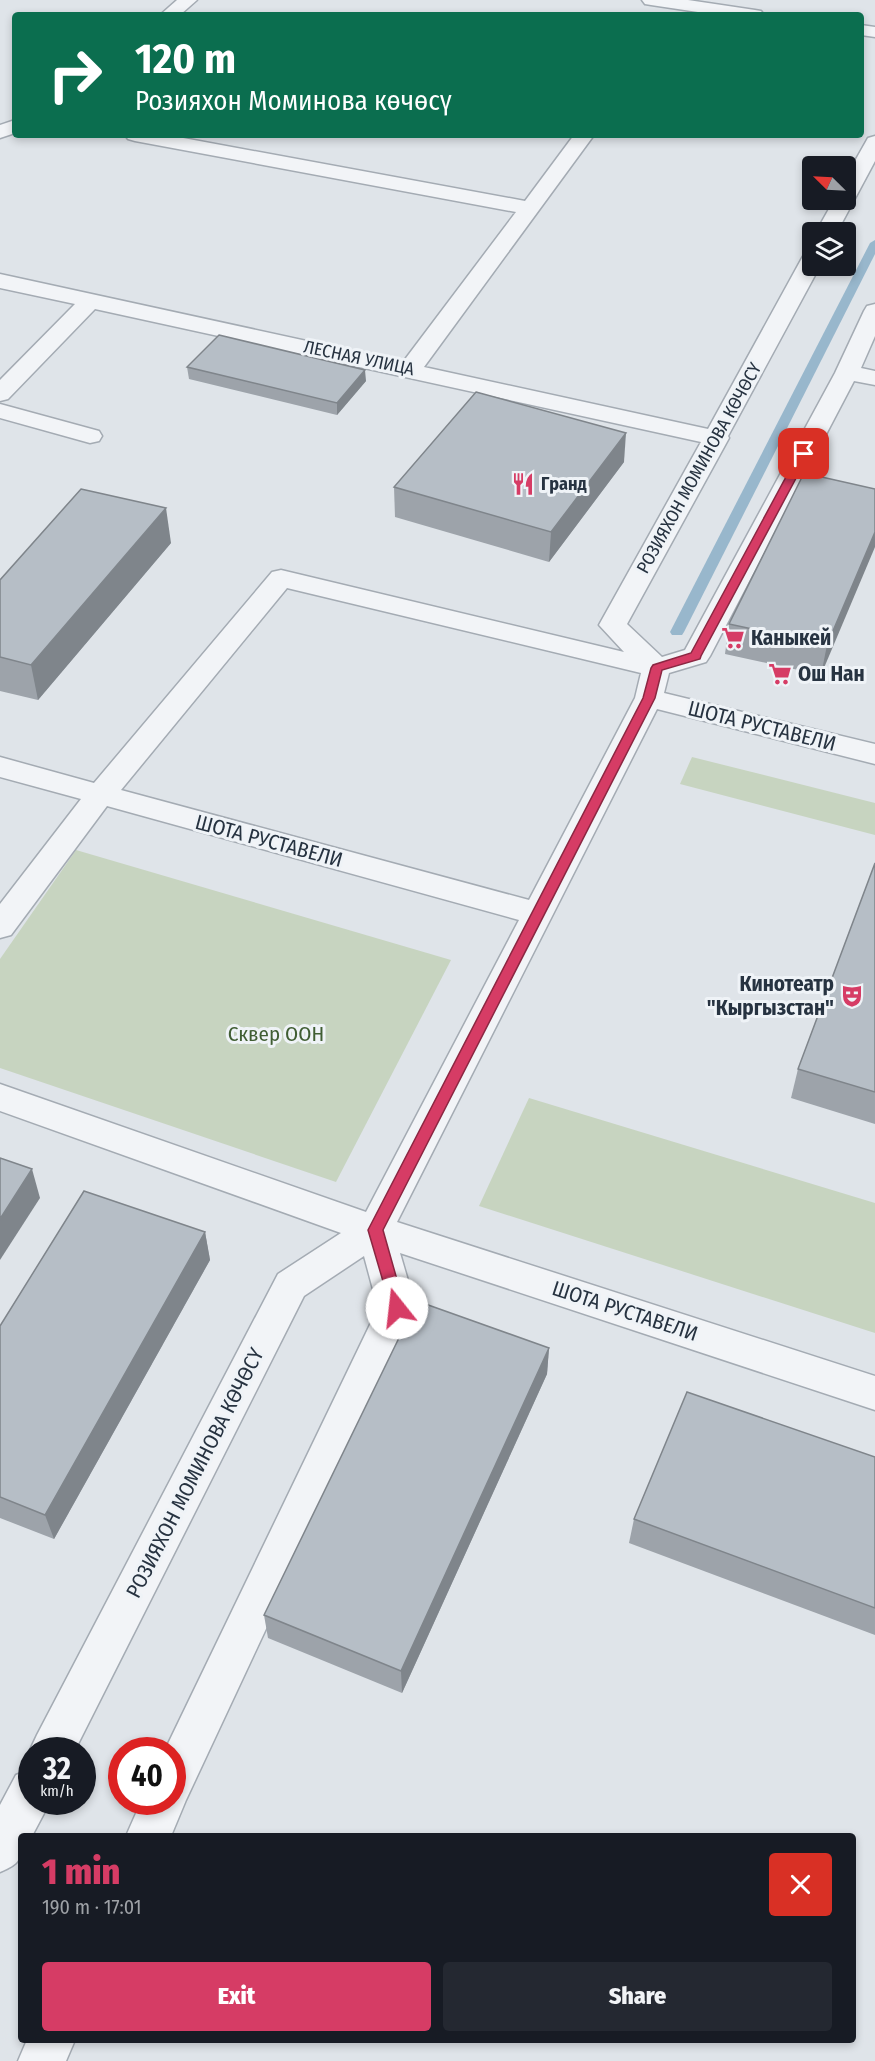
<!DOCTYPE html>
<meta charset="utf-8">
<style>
body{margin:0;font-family:"Fira Sans Condensed",sans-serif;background:#242831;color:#f1f3f6;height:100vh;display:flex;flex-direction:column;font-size:22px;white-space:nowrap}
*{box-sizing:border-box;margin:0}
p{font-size:20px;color:#9ea1a6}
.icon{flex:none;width:33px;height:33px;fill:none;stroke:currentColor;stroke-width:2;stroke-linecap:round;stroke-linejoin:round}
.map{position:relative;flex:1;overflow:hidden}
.side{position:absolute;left:18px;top:1833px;width:838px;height:210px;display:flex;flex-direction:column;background:#171b24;border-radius:6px;box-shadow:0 3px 9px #0003}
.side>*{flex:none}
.guide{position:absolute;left:12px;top:12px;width:852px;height:126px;border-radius:6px;box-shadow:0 3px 9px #0003;background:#0b6e4f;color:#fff;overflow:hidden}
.needle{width:39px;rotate:294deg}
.tools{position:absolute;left:802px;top:156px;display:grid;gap:12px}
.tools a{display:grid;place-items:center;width:54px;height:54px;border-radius:6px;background:#171b24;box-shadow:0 3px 9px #0003;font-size:30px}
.speed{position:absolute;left:18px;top:1737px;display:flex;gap:12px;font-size:30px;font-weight:700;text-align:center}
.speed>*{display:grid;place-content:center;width:78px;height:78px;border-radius:50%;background:#171b24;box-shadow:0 3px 9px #0003;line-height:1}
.speed small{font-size:15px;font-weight:400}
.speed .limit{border:9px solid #d22;background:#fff;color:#111}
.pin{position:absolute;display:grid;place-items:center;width:51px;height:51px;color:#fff;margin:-26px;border-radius:12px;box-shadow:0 3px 9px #0006}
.me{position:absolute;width:66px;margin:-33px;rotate:344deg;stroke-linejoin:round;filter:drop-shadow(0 0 4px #0008)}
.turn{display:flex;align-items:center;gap:21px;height:126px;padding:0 24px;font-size:27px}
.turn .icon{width:78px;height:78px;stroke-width:2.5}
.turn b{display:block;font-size:42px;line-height:51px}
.round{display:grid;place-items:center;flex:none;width:63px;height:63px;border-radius:6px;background:#242831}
.head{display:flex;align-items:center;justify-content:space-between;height:102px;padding:0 24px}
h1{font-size:36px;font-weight:800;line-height:45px;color:#d63c65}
.action{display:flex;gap:12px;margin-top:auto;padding:12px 24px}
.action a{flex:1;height:69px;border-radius:6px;background:#d63c65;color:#fff;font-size:24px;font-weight:800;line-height:69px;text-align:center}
.action a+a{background:#242831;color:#f1f3f6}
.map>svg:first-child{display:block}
</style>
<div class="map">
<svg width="875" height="2061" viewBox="0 0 875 2061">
<rect width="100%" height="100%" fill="#dfe4e9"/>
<!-- green -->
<g fill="#c7d4c0">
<polygon points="692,757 875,803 875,835 680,784"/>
<polygon points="76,850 451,960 336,1182 0,1068 0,959"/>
<polygon points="529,1098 875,1203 875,1333 479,1206"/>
</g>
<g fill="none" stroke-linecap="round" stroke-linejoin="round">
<!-- stream -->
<polygon fill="#98b7cc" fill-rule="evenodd" points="875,240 875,254 684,632 682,635 672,635 670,632 870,243"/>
<!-- minor casing -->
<g stroke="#a4abb3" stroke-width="3">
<g id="minor">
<polygon points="177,0 197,0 180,15 160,15"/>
<polygon points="642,0 688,0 755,10 761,11 764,15 718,15 651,5 645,4"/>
<polygon points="861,25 875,27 875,37 861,35"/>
<polygon points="15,120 15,133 0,138 0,125"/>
<path d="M125,135H167L525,201L574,135H594L424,367L708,429L802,258L805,253L813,252V266H820L728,436L729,438L627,624L662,657L685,650L835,373L864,311L867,306L875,304V336L861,368L875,371V385L854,381L710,656L706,662L669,673L664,693L875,744V764L657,709L397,1222L875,1376V1410L400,1253L416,1308L186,1800L171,1836H126L141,1802H172V1750H165L378,1308L364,1256L304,1296L75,1750H32V1753L30,1750L37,1735L278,1274L341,1233L0,1111V1084L366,1212L519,920L107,806L11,935L0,938V904L81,799L0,777V757L94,783L272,572L281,570L624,652L599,625L701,442L95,309L8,399L0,401V380L75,304L0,288V274L403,362L516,212L135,141L128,139ZM287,588L641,673L635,698L529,900L121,790Z"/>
<polygon points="875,136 875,161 837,232 816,232 834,200 846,200 846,177 868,138"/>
<polygon points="0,404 99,431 102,436 99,441 90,443 0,418"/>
<path d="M32,1769V1802H50L32,1836H21C21,1859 22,1863 0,1872V1805L16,1775Z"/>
<polygon points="27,2040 75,2040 66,2061 18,2061"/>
</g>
</g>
<!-- minor -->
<use href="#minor" fill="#f2f4f7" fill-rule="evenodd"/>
</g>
<!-- wall -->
<g fill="#9da3aa">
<polygon points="187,367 366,381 337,415 189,379"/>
<polygon points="624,462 549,562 395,517 394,487"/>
<polygon points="875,489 821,675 725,654 729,624"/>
<polygon points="171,543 38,700 0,691 0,580"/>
<polygon points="875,863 875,1124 791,1098 798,1069"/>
<polygon points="205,1232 210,1260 54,1539 0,1518 0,1326"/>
<polygon points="549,1348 547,1374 402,1693 268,1638 264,1615"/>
<polygon points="875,1457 875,1635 629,1543 634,1519"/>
</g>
<!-- shaded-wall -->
<g fill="#7f858b">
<polygon points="365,370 366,381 337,415 337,403"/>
<polygon points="626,433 624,462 549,562 551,532"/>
<polygon points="166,508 171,543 38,700 31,665"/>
<polygon points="875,532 875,547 821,675 827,645"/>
<polygon points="32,1169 40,1198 0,1260 0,1219"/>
<polygon points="205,1232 210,1260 54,1539 45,1515"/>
<polygon points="549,1348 547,1374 402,1693 401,1671"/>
</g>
<!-- building -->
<g fill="#b6bec6" stroke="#7f858b" stroke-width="1.5">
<polygon points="219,335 365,370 337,403 187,367"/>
<polygon points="476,392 626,433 551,532 394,487"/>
<polygon points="804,473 875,489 875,532 827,645 729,624"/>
<polygon points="81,489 166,508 31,665 0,657 0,580"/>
<polygon points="875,863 875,1092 798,1069"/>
<polygon points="0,1158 32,1169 0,1219"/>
<polygon points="84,1191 205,1232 45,1515 0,1497 0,1326"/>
<polygon points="417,1301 549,1348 401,1671 264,1615"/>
<polygon points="687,1392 875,1457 875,1608 634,1519"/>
</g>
<!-- route -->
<polygon fill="#d63c65" stroke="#8b2742" stroke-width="1.5" points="800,451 809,454 701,656 700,659 662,670 655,698 383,1230 405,1308 403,1312 397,1314 392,1312 368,1230 643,698 651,668 653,665 691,653"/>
<!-- icons -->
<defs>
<g id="restaurant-bare" transform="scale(1.8)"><path d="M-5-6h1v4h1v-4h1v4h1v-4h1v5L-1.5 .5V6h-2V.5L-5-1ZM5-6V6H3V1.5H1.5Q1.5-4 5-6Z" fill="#d63c65" stroke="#eff3f7" stroke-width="2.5" paint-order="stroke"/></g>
<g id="supermarket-bare" transform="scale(1.8)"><path d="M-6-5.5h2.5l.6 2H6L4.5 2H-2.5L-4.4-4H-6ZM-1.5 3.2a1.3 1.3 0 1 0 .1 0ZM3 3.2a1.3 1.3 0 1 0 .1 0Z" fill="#d63c65" stroke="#eff3f7" stroke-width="2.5" paint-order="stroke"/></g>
<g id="theatre-bare" transform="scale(1.8)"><path d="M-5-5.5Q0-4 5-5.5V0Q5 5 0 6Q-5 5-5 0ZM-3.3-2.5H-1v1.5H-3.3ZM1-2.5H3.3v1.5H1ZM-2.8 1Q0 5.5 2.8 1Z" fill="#d63c65" stroke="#eff3f7" stroke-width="2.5" paint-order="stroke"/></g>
</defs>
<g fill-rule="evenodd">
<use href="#restaurant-bare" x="523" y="484"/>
<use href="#supermarket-bare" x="733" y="638"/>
<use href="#supermarket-bare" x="780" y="674"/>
<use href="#theatre-bare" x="852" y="996"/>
</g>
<g text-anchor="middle" stroke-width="6" stroke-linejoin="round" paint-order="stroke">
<!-- far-street labels -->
<g font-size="18" fill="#273341" stroke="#eff3f7">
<text transform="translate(359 358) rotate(12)" y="6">ЛЕСНАЯ УЛИЦА</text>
<text transform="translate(699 468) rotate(-61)" y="6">РОЗИЯХОН МОМИНОВА КӨЧӨСҮ</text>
</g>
<!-- far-poi labels -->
<g font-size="18" font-weight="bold" fill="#273341" stroke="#eff3f7" text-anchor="start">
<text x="541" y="490">Гранд</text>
</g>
<!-- poi labels -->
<g font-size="21" font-weight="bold" fill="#273341" stroke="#eff3f7" text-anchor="start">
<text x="751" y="645">Каныкей</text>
<text x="798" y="681">Ош Нан</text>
<text x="834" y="991" text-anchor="end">Кинотеатр<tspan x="834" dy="24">"Кыргызстан"</tspan></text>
</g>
<!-- street labels -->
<g font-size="21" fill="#273341" stroke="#eff3f7">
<text transform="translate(762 726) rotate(14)" y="7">ШОТА РУСТАВЕЛИ</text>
<text transform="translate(269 841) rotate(15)" y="7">ШОТА РУСТАВЕЛИ</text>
<text transform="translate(625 1311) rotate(18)" y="7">ШОТА РУСТАВЕЛИ</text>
<text transform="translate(195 1473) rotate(-63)" y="7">РОЗИЯХОН МОМИНОВА КӨЧӨСҮ</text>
</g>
<!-- park labels -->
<g font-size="21" fill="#405e33" stroke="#eff3f7">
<text x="276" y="1041">Сквер ООН</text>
</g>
</g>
</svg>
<div class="tools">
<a><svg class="needle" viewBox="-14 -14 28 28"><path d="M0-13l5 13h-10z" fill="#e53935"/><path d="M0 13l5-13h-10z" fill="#9ea1a6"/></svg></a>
<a><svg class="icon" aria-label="layers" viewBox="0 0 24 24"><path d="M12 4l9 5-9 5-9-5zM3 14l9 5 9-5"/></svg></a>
</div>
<div class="speed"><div>32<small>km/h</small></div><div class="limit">40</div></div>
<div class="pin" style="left:804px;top:454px;background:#d93025"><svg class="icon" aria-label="arrive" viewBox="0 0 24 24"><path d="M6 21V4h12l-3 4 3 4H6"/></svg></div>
<svg class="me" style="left:397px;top:1308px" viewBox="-20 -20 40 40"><circle r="19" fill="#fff"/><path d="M0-13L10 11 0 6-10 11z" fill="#d63c65"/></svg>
<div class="guide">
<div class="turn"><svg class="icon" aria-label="right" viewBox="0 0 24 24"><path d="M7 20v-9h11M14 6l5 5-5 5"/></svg><div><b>120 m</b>Розияхон Моминова көчөсү</div></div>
</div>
<section class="side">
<div class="head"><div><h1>1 min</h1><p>190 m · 17:01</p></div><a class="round" style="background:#d93025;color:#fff"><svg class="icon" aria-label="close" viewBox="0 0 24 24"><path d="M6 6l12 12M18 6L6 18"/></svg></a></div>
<div class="action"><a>Exit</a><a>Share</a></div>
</section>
</div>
